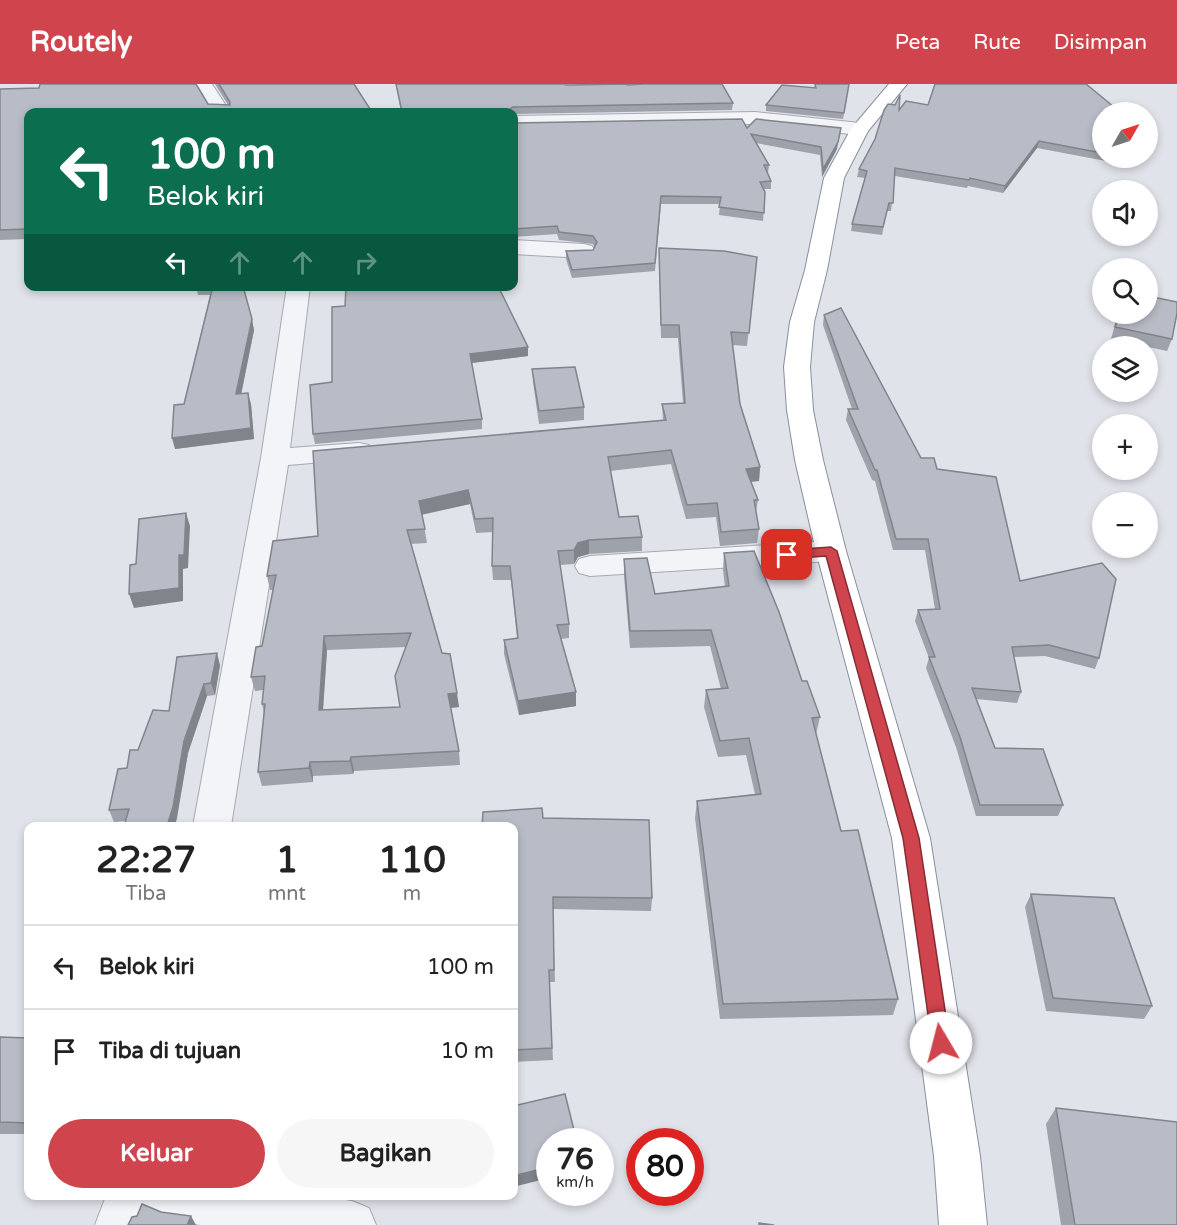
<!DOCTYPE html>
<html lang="id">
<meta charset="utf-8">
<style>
body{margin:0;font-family:"Varela Round",sans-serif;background:#f6f6f6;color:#222;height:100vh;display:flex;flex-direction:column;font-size:22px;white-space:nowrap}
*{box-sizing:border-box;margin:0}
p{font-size:20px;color:#767676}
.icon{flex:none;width:33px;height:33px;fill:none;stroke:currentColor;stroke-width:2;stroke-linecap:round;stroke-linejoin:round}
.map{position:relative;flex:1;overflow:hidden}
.details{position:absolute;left:24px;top:738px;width:494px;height:378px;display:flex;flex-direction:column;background:#fff;border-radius:12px;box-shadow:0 3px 9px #0003}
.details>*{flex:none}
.hud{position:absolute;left:24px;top:24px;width:494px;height:183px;border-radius:12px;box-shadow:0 3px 9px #0003;background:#0b6e4f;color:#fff;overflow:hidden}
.needle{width:39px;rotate:51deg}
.controls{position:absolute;left:1092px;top:18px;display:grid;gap:12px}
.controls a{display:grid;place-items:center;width:66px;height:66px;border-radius:50%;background:#fff;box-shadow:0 3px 9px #0003;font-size:30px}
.speed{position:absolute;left:536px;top:1044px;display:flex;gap:12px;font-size:30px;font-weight:700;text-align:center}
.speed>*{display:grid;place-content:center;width:78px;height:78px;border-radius:50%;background:#fff;box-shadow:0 3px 9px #0003;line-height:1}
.speed small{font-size:15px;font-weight:400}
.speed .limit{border:9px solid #d22;background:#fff;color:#111}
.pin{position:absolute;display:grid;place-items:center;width:51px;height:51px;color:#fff;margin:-26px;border-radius:12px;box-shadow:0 3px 9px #0006}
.me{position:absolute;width:66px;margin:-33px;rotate:352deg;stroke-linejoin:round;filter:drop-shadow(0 0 4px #0008)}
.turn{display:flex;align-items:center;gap:21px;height:126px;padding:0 24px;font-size:27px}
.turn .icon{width:78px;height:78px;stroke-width:2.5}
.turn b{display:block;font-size:42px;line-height:51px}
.lanes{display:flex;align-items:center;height:57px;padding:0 24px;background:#0003;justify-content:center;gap:30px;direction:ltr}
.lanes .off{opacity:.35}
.eta{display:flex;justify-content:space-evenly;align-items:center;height:102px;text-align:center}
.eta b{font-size:36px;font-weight:800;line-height:42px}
.button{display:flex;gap:12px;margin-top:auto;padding:12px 24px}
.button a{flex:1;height:69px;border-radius:36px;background:#d0444d;color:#fff;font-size:24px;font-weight:800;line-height:69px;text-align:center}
.button a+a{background:#f6f6f6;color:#222}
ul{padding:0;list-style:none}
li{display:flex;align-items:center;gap:18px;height:84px;padding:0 24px;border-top:2px solid #e0e0e0}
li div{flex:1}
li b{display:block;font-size:22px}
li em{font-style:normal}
header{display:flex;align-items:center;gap:36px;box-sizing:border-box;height:84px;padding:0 30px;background:#d0444d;color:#fff}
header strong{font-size:28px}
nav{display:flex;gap:33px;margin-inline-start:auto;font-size:21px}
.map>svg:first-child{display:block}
</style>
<header>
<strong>Routely</strong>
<nav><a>Peta</a><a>Rute</a><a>Disimpan</a></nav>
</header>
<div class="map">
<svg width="1177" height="1141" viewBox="0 0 1177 1141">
<rect width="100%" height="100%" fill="#e1e3ea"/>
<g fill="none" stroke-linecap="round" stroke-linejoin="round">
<!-- street casing -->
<g stroke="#a6a9b4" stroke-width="2">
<g id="street">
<polygon points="194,0 212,0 230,28 212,28"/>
<polygon points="755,28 860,39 867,41 869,45 867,49 860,51 755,40 513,44 513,32"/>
<polygon points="513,156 584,160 592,162 595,167 592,172 584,174 513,170"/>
<polygon points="287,202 310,202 290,364 359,359 369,361 373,367 369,373 359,375 288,381 231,742 193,742 261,374"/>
<polygon points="831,457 842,460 846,467 842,474 831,477 590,492 579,489 575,482 579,475 590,472"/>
<polygon points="106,1112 318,1112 352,1117 369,1124 376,1141 200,1141 168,1136 151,1129 149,1124 143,1141 95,1141"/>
</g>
</g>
<!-- highway casing -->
<g stroke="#888fa0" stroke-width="2">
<polygon id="highway" points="889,0 907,0 868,47 844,94 827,186 814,238 810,283 813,326 823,376 846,467 930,754 980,1072 987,1141 939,1141 934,1072 892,754 816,467 795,376 787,326 784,283 790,238 805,186 824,94 851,45"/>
</g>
<!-- street -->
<use href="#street" fill="#f3f4f8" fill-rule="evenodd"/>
<!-- highway -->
<use href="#highway" fill="#fff" fill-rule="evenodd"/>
</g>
<!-- wall -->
<g fill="#9ea2aa" fill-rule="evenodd">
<polygon points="215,0 354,0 372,28 28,28 28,155 0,156 0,5 208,20 228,21"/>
<polygon points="396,0 565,0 566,1 628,1 733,19 732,26 513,30 513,28 401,28"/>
<polygon points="815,0 849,0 843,35 766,27 766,21 814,4"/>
<polygon points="928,21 1102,28 1102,74 1131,74 1127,81 1037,64 1003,109 968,102 967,104 895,92 891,127 887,127 882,151 851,147 852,140 865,94 857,93 859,85 899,26"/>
<polygon points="513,39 747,44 837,65 822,93 820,71 756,59 769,81 768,89 771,97 771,105 764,105 765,108 763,137 719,131 720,120 661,120 655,187 572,194 566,175 566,167 593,166 594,162 593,160 559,156 557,150 513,153"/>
<path d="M659,164L757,173L747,262L732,261L740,320L760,383L759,397L751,398L758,416L756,428L759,445L757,459L720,462L716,433L686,435L671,380L610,387L619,433L642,453V467L589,470L578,473L574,480L560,481L569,540V554L561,555L576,622L519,631L504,570V556L517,554L511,496H493L492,482L493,448L476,449L470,420L422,430L427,459L410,460L442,569L459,623L451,624L459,667L460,681L354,687L353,690L313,692V698L262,702L258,688L264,629L262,620L263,606L255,607L251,593L262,562L273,506H270L267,492L318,452L663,336L662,320L683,319L678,254H661ZM406,563L400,623L323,626L327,566Z"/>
<polygon points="196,202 243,202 254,246 241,310 251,320 254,355 175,365 184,320 210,211 198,211"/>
<polygon points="1118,230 1148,230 1172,255 1167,267 1111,255"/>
<polygon points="824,231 921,374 937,385 1020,497 1099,574 1095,585 1045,572 1014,573 1021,608 1017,619 976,615 995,664 1063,721 1058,732 976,732 956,663 926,584 929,574 915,537 918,526 935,525 925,466 893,466 875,397 872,396 846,336 848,325 852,325 823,241"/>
<polygon points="528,263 528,272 472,279 482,335 482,345 315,360 313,350 332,298"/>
<polygon points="532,285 584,323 584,336 539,340 533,298"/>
<polygon points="724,469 802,597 820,633 816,650 841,747 898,915 893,931 720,935 695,734 697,717 755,710 746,671 718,673 704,623 706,606 721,605 710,562 630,564 624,492 624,475 655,510 725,503 723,486"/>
<polygon points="220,581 215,611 207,612 188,669 175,742 124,742 126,737 114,738 109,726 127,684 138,666 169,627"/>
<polygon points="543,734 652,814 651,827 553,825 555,898 549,898 553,976 513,978 513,742"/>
<polygon points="1031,810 1152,922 1144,935 1046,927 1025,823"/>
<polygon points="0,953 28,954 28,1050 0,1050"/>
<polygon points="1056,1024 1177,1141 1061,1141 1046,1040"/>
</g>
<!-- shaded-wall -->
<g fill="#81848b">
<polygon points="841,44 837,65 822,93 823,85"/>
<polygon points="1039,57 1037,64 1003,109 1005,102"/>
<polygon points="252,235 254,246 239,321 236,310"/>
<polygon points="528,263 528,272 471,279 470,270"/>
<polygon points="248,309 251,320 254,355 175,365 172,354"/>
<polygon points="760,383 759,397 745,398 746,385"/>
<polygon points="468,406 470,420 421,431 419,417"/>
<polygon points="186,429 190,442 188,484 183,485 183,517 134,524 129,510 179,471"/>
<polygon points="589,456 589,470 578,473 574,480 574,466 578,459"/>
<polygon points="324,552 327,566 322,640 319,626"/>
<polygon points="217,569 220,581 215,611 211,599"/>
<polygon points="204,600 207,612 188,669 177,734 175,742 167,742 184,657"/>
<polygon points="576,608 576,622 519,631 518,617"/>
<polygon points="457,609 459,623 450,624 448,610"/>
<polygon points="351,673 354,687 353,690 350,677"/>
<polygon points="310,678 313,692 313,698 309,684"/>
<polygon points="549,1083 549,1094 513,1103 513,1092"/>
<polygon points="191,1132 196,1141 187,1141"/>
</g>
<!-- building -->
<g fill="#b8bcc6" stroke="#81848b" stroke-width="1.5" fill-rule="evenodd">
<polygon points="40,0 196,0 208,20 230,21 230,18 219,0 354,0 372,28 28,28 28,145 0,146 0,5 39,4"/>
<polygon points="396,0 565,0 566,1 628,0 628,1 644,0 722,0 733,19 513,23 510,25 510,28 402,28"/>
<polygon points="815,0 849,0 844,29 766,21 782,1 816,4"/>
<polygon points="935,0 1086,0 1120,28 1102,28 1102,69 1039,57 1005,102 970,94 969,96 895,84 893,119 889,119 883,143 852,140 867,87 859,85 875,55 884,26 888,20 895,21 900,11 899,26 906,17 928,21"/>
<polygon points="742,35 747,44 756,35 841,44 838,58 823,85 821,63 751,50 769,81 764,81 771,97 760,98 765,108 764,129 719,123 721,113 661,112 655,179 572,186 566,167 593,166 597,158 593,152 559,148 557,142 513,145 513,39"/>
<path d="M659,164L724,167L757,173L749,249L731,248L740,320L760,383L746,385L758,416H754L759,445L721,448L717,419L687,421L671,366L608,373L619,433L638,432L642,453L589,456L578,459L574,466L558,467L569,540L557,541L576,608L518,617L504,556L518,554L510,482H492L493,434L475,435L468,406L419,417L425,445L407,446L442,569L450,570L457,609L448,610L459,667L351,673L350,677L310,678L309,684L258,688L265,620H262L265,592L251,593L256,563L262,562L276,491L267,492L273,457L318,452L313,367L666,336L662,320L685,319L679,241H661ZM411,549L395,592L400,623L319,626L324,552Z"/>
<polygon points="213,202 243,202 252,235 236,310 248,309 251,344 172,354 174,321 184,320"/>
<polygon points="346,202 498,202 528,263 470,270 482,335 313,350 310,301 332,298 332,223 345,222"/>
<polygon points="1148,212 1177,218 1177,229 1172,255 1115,243 1119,230 1148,230"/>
<polygon points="841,224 921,374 934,374 937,385 996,393 1020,497 1102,479 1116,495 1099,574 1049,561 1012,563 1021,608 972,604 995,664 1043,665 1063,721 980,721 960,653 929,573 935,573 918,526 940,525 928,455 896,455 877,386 875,386 848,325 858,325 824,231"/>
<polygon points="575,283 584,323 539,327 532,285"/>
<polygon points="186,429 184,471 179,471 179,504 129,510 130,481 136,480 139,435"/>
<polygon points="754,467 779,528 802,597 807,597 820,633 812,634 841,747 858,746 898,915 723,920 697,717 761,710 749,654 720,657 706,606 728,604 711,546 630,547 624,475 647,474 655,510 729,502 724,469"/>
<polygon points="217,569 211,599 204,600 184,657 173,723 167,742 124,742 129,725 109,726 118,685 127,684 130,666 138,666 153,626 169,627 177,573"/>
<polygon points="542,724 543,734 649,736 652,814 553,813 554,886 549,886 552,964 513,966 513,742 482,742 483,728"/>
<polygon points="1031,810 1114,814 1152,922 1053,914"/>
<polygon points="0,953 28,954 28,1039 0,1038"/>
<polygon points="565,1010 577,1058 549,1058 549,1083 513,1092 513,1022"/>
<polygon points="1056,1024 1177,1038 1177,1141 1075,1141"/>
<polygon points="142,1120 161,1128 191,1132 187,1141 128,1141 132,1133 137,1132"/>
<polygon points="759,1139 774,1141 759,1141"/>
</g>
<!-- route -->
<polygon fill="#d0444d" stroke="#872c32" stroke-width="1.5" points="831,463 837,467 919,754 950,959 947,965 941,967 934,965 932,959 903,754 826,472 787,475 780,471 787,466"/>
</svg>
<div class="controls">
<a><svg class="needle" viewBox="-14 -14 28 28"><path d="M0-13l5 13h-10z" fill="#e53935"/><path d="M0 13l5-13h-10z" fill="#767676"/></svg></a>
<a><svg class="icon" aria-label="sound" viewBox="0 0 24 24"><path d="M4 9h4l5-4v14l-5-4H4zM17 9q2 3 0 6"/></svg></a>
<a><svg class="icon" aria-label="search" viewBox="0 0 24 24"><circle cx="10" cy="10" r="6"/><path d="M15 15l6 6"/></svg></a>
<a><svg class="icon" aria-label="layers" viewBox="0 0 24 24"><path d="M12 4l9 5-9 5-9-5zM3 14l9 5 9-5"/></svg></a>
<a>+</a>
<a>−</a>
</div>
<div class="speed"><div>76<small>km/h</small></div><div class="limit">80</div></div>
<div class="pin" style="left:787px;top:471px;background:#d93025"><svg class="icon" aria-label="arrive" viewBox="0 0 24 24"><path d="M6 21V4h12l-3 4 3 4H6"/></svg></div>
<svg class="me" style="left:941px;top:959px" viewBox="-20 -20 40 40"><circle r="19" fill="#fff"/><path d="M0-13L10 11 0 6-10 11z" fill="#d0444d"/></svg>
<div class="hud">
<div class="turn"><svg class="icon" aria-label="left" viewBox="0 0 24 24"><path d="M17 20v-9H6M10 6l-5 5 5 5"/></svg><div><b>100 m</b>Belok kiri</div></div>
<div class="lanes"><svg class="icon" aria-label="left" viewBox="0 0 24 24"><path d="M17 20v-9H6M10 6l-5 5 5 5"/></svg><svg class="icon off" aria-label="ahead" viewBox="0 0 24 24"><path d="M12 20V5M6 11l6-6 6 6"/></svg><svg class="icon off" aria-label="ahead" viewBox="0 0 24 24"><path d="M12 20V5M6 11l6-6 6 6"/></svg><svg class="icon off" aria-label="right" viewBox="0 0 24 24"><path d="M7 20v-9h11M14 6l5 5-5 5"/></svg></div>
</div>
<section class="details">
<div class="eta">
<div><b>22:27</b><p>Tiba</p></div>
<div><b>1</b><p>mnt</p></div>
<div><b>110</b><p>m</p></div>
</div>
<ul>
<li><svg class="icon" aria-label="left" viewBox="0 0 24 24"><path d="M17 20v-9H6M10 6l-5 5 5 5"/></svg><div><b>Belok kiri</b></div><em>100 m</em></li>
<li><svg class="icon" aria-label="arrive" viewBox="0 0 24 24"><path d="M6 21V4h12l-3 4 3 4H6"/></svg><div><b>Tiba di tujuan</b></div><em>10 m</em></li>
</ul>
<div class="button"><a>Keluar</a><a>Bagikan</a></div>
</section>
</div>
